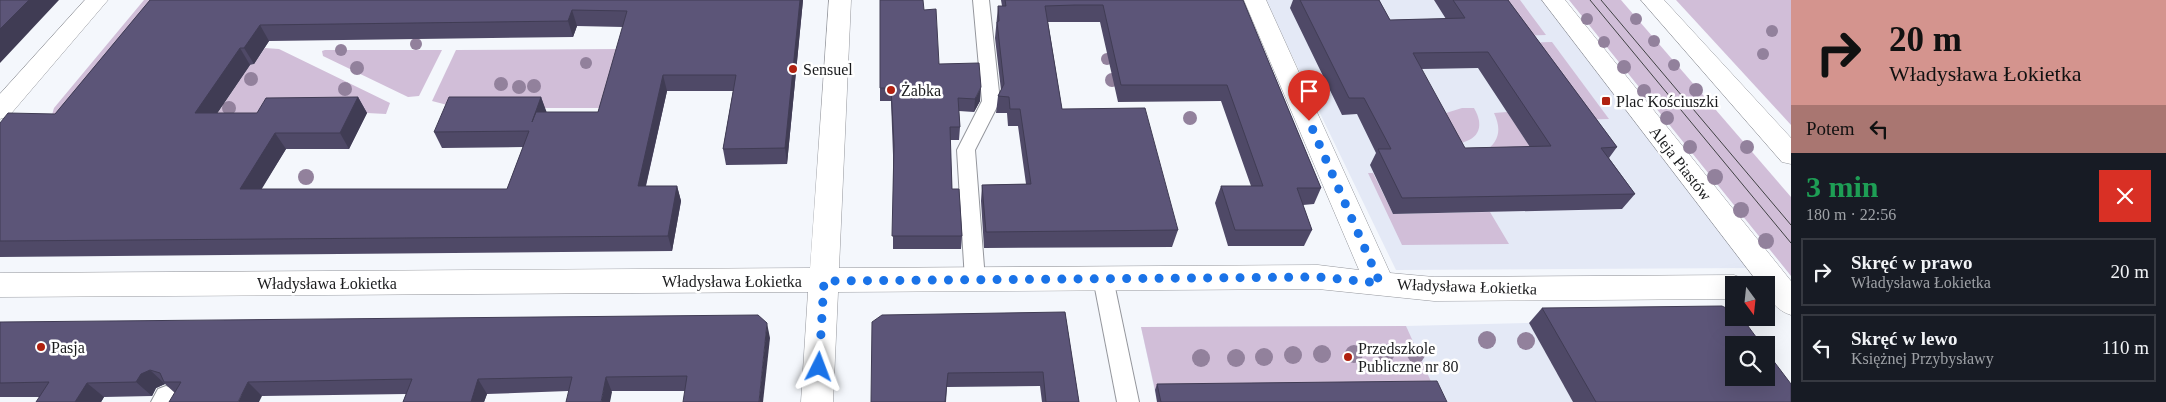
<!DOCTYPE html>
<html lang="pl">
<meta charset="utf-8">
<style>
body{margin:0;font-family:Georgia,serif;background:#20242c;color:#f1f3f6;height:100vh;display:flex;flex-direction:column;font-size:19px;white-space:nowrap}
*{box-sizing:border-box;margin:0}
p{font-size:16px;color:#9ea1a6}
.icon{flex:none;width:28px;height:28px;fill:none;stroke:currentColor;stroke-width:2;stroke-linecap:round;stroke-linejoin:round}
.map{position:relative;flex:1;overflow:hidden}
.sheet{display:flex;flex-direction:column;background:#171b24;width:375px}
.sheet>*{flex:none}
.banner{background:#d4948e;color:#111;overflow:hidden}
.needle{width:32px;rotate:165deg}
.fabs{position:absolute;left:1725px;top:276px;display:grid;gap:10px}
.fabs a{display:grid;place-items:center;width:50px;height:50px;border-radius:0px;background:#171b24;box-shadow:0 5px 20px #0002;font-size:25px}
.pin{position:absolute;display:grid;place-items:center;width:42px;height:42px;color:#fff;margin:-51px -21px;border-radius:50% 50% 50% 0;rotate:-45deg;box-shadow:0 0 5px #0007}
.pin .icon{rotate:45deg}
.me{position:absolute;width:55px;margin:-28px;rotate:3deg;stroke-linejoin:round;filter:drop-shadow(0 0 4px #0008)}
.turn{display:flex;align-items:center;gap:18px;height:105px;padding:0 15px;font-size:22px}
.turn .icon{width:65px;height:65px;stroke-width:2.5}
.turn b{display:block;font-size:35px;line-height:42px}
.then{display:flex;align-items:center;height:48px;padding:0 15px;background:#0003;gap:10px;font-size:19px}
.round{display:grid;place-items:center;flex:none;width:52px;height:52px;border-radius:0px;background:#20242c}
.overview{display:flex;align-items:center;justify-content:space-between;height:85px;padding:0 15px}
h1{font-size:30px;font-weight:600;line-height:38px;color:#1e9e55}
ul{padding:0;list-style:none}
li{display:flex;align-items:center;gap:15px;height:68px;margin:0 10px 8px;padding:0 5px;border:2px solid #363941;border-radius:0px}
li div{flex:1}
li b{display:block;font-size:19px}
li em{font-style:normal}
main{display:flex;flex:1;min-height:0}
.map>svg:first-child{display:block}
</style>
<main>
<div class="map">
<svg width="1791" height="402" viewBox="0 0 1791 402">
<rect width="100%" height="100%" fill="#f4f7fc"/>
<!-- built -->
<g fill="#e4e9f6">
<polygon points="1265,0 1545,0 1751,268 1396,270"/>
<polygon points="1529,323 1573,402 1157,402 1141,327 1406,326"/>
</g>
<!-- green -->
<g fill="#d1bed8">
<polygon points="144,0 174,0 51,118 54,108"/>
<polygon points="1488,0 1520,0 1546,35 1514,36"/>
<polygon points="1569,0 1621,0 1791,197 1791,276"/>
<polygon points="1676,0 1791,0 1791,125"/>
<polygon points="1552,42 1609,119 1574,120 1518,43"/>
<polygon points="265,48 279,49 390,103 386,114 367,113 207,129 250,65 254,64"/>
<polygon points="618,49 602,108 459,108 432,101 456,50"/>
<polygon points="325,50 442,50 419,96 408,97 323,56 322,51"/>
<path d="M1462,108H1474C1484,125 1480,139 1460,143L1430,118Z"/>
<path d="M1507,112L1540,162L1484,152C1499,142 1502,130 1494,113Z"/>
<polygon points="1368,173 1373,173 1393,214 1490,212 1509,244 1402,245"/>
<polygon points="1406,326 1433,386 1155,390 1141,327"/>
</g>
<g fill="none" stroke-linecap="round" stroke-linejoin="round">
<!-- service casing -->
<g stroke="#94969c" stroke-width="2">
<g id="service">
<polygon points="973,0 989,0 1000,101 975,150 985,280 982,286 975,288 968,286 965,280 957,150 982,101"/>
<polygon points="1103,270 1110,272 1113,278 1139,402 1117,402 1093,278 1096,272"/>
<polygon points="166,386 174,389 177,396 174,402 151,402 158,389"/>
</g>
</g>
<!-- minor casing -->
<g stroke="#94969c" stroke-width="1">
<g id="minor">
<polygon points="85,0 108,0 9,116 0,119 0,94"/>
<polygon points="829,0 851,0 839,268 1318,265 1359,270 1244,0 1266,0 1390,273 1434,277 1734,275 1744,279 1748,285 1734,285 1734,299 1434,301 1318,289 838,292 833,402 801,402 808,292 0,297 0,273 810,268"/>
</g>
</g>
<!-- tertiary casing -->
<g stroke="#94969c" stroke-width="1">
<g id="tertiary">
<path d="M1542,0H1565L1791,281V315C1778,311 1766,299 1766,285H1760Z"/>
<polygon points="1641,0 1664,0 1791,138 1791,164 1782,162"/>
</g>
</g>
<!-- service -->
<use href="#service" fill="#fff" fill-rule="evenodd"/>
<!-- minor -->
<use href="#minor" fill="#fff" fill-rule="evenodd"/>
<!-- tertiary -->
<use href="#tertiary" fill="#fff" fill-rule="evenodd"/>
<!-- tram -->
<g stroke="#404244" stroke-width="1">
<polyline points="1590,0 1791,243"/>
<polyline points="1601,0 1791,225"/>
</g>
</g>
<!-- trees -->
<g fill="#92819c">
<circle cx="1587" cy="19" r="6"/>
<circle cx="1636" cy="19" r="6"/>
<circle cx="1772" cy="31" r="6"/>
<circle cx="1654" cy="41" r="6"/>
<circle cx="1604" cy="42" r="6"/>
<circle cx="416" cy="44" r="6"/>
<circle cx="341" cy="50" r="6"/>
<circle cx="1763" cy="54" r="6"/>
<circle cx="1107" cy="59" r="6"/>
<circle cx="586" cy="63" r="6"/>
<circle cx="1674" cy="65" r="6"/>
<circle cx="1624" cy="67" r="7"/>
<circle cx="357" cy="68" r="7"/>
<circle cx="251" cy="79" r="7"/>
<circle cx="1112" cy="80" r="7"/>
<circle cx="501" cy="84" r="7"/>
<circle cx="534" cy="86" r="7"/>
<circle cx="519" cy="87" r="7"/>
<circle cx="345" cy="89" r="7"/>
<circle cx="1696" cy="90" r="7"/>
<circle cx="1644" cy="91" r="7"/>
<circle cx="229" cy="108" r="7"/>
<circle cx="1190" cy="118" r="7"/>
<circle cx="1667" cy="118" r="7"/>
<circle cx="1690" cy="147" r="7"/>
<circle cx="1747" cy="147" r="7"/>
<circle cx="306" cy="177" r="8"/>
<circle cx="1715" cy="177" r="8"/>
<circle cx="1741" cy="210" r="8"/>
<circle cx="1766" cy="241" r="8"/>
<circle cx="1487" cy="340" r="9"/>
<circle cx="1526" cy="341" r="9"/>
<circle cx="1386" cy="353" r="9"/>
<circle cx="1322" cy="354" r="9"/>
<circle cx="1354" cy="354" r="9"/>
<circle cx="1416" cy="354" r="9"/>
<circle cx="1293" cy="355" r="9"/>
<circle cx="1264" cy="357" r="9"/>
<circle cx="1201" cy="358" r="9"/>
<circle cx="1236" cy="358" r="9"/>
</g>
<!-- wall -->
<g fill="#4f4967" fill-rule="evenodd">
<path d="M150,0H803L787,164L726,165L723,149L733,91H667L646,186H677L681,201L672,251L0,257V123L55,114ZM577,26L623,27L598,112H546L541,97L434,132L442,148L523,147L507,189H261L286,149H349L367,113L358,97L257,113H217L250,65L254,64L269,41L573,37Z"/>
<polygon points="880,0 924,10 939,64 980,101 974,112 959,111 960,127 959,140 950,140 952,189 962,236 961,249 893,249 893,155 891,101 880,101"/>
<polygon points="1001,0 1243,0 1321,188 1314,204 1303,205 1312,230 1304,246 1228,246 1215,203 1221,186 1251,186 1221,101 1118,102 1100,22 1048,22 1062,109 1178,230 1172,247 984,248 981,201 982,185 1026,184 1018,126 1008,126 1007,113 996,113 998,96 1001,90 995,38 998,6 1002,6"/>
<path d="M1293,0H1379L1390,20L1446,19L1434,0H1508L1617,147L1609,158L1635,194L1622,209L1393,214L1370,165L1376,153L1357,114L1342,115L1290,8ZM1478,68L1530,147L1465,148L1421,69Z"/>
<polygon points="1542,308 1791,402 1573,402 1529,323"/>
<polygon points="1065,312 1079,402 1042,402 1040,386 947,387 946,402 871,402"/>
<polygon points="0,322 770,338 685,391 568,391 487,394 484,402 403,402 406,394 262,396 175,393 165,384 156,388 152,396 104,397 101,402 36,402 40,397 0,397"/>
<polygon points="1157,384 1447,402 1157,402 1155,390"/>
</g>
<!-- shaded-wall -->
<g fill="#403c54">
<polygon points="29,0 59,0 0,63 0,29"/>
<polygon points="800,0 803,0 787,164 785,148"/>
<polygon points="572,10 577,26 573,37 568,21"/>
<polygon points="260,25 269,41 254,64 244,48"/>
<polygon points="240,48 250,65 206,130 195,113"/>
<polygon points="663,75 667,91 642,202 638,186"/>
<polygon points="981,87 980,101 974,112 975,99"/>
<polygon points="358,97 367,113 349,149 340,133"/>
<polygon points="541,97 547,113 532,122"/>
<polygon points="275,133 286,149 252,205 240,189"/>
<polygon points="677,186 681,201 672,251 668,236"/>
<polygon points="767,323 770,338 763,402 759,402"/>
<polygon points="150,370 165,384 156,388 152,396 136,382 141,374"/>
<polygon points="606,377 612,392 610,402 601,402"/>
<polygon points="478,379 487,394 484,402 471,402"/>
<polygon points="248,382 262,396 259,402 238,402"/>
<polygon points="87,383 104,397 101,402 75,402"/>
</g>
<!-- building -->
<g fill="#5c5578" stroke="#403c54" fill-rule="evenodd">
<polygon points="0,0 29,0 0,29"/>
<path d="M150,0H800L785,148L723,149L736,75H663L638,186H677L668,236L0,241V123L8,113L55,114ZM572,10L627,11L598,112H536L532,122L541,97H449L434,132L529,131L507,189H240L275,133H340L358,97L266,98L257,113H195L240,48H244L260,25L568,21Z"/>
<polygon points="880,0 923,0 924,10 936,9 939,64 979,63 981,87 975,99 958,98 960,127 950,127 952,189 959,189 962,236 892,236 894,145 891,88 880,88"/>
<polygon points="1005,0 1243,0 1321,188 1297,188 1312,230 1235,230 1221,186 1263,186 1227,85 1121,85 1103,5 1075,5 1045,6 1062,109 1145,108 1178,230 986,232 982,185 1031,184 1020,109 1010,109 1009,97 998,96 1004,84 997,22 999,21 998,6 1006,6"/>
<path d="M1300,0H1379L1390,20L1465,18L1453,0H1508L1617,147L1601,148L1635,194L1402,198L1378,149H1391L1364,98H1349ZM1488,52L1551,146L1465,148L1413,53Z"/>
<polygon points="1722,306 1734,312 1734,318 1742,318 1762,345 1734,345 1734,378 1766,378 1766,351 1791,384 1791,402 1596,402 1542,308"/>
<polygon points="1065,312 1079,402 1046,402 1043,372 948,373 945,402 871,402 872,322 882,315"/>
<polygon points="758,315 767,323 759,402 683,402 687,376 606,377 601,402 566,402 572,377 478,379 471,402 403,402 412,379 248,382 238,402 169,402 181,382 164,382 160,373 150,370 141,374 136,382 87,383 75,402 36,402 49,382 0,383 0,322"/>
<polygon points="1437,381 1447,402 1161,402 1157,384"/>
</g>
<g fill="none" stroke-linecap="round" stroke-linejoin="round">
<!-- route -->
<polyline stroke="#1a73e8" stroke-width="9" stroke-dasharray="0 16.2" points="819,367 824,281 1318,277 1380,283 1309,121"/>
</g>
<!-- markers -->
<g fill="#b02110" stroke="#fff" stroke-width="2">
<circle cx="793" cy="69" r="5"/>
<circle cx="891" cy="90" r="5"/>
<rect x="1601" y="96" width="10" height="10" rx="2.5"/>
<circle cx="41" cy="347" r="5"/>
<circle cx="1348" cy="357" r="5"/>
</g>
<g text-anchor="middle" stroke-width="5" stroke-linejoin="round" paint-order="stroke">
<!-- poi labels -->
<g font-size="16" fill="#191a1c" stroke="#fff" text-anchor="start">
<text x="803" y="75">Sensuel</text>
<text x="901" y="96">Żabka</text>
<text x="1616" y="107">Plac Kościuszki</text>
<text x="51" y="353">Pasja</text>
<text x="1358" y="354">Przedszkole<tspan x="1358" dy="18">Publiczne nr 80</tspan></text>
</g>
<!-- street labels -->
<g font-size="16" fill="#191a1c" stroke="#fff">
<text transform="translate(1681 163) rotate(52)" y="6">Aleja Piastów</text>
<text x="732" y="287">Władysława Łokietka</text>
<text x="327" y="289">Władysława Łokietka</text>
<text transform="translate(1467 286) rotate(2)" y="6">Władysława Łokietka</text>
</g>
</g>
</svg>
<div class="fabs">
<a><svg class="needle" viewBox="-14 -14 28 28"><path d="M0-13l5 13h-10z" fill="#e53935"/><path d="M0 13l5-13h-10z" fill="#9ea1a6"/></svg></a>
<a><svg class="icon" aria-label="search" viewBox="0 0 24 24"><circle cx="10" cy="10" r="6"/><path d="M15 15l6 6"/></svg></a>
</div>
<div class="pin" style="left:1309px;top:121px;background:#d93025"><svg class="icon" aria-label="arrive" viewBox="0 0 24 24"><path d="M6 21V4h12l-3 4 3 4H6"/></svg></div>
<svg class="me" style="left:819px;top:367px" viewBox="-20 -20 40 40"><path d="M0-17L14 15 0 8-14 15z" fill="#1a73e8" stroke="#fff" stroke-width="4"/></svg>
</div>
<section class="sheet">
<div class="banner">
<div class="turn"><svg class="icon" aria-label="right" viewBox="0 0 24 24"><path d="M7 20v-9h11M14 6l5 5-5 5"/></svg><div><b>20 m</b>Władysława Łokietka</div></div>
<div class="then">Potem<svg class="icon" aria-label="left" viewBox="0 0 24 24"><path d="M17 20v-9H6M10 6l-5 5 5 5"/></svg></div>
</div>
<div class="overview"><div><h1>3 min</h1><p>180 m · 22:56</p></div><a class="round" style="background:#d93025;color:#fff"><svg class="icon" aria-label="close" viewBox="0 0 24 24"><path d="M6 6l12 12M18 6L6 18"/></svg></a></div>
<ul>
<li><svg class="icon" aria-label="right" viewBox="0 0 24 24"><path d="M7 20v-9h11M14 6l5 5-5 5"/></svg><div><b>Skręć w prawo</b><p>Władysława Łokietka</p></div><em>20 m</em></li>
<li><svg class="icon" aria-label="left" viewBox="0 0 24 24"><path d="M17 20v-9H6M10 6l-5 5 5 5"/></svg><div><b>Skręć w lewo</b><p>Księżnej Przybysławy</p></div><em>110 m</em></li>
</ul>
</section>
</main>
